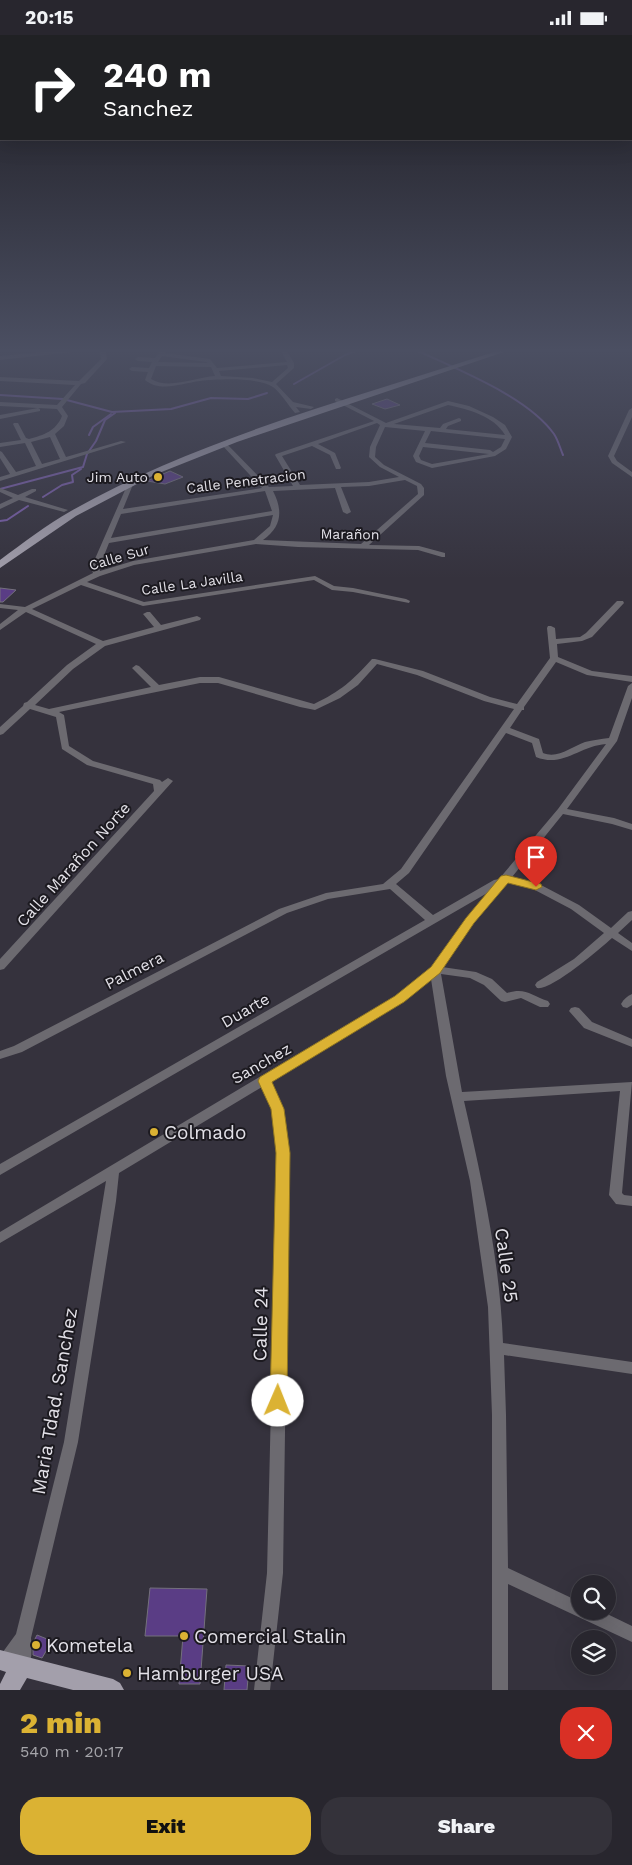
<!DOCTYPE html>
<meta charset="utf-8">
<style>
body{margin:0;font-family:"Work Sans",sans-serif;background:#34323a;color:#f1f3f6;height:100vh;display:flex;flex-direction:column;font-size:19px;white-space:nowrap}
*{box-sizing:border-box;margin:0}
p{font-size:16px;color:#a5a5aa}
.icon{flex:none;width:28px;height:28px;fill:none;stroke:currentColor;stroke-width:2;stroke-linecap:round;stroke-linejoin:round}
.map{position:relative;height:1655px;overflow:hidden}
.drawer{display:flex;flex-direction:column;background:#28262e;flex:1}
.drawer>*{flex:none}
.hud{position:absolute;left:0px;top:0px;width:632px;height:105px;box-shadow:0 5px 20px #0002,0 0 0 1px #44434a;background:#202124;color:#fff;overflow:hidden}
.buttons{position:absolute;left:571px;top:1540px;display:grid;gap:10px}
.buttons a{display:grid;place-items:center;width:45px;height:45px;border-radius:50%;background:#28262e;box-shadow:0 5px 20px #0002,0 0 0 1px #44434a;font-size:25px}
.pin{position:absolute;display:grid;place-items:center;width:42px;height:42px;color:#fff;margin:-51px -21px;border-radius:50% 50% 50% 0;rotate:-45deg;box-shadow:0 0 5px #0007}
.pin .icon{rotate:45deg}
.me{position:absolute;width:55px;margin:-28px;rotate:1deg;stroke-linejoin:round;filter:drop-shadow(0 0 4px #0008)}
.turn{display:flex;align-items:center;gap:18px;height:105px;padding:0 20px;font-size:22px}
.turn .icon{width:65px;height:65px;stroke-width:2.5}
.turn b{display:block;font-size:35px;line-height:42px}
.round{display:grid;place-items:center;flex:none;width:52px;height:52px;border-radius:20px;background:#34323a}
.summary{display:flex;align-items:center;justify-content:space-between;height:85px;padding:0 20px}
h1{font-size:30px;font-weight:800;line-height:38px;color:#dbb233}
.primary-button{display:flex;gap:10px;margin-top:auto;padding:10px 20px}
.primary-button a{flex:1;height:58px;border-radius:20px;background:#dbb233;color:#111;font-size:20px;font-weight:800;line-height:58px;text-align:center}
.primary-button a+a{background:#34323a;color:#f1f3f6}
.status{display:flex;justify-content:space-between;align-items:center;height:35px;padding:0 25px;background:#28262e;direction:ltr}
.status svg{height:14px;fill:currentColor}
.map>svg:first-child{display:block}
</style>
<div class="status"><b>20:15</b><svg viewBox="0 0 49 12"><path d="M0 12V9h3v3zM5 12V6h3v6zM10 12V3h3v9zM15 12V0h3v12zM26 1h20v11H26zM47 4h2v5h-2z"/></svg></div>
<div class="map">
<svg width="632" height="1655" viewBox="0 0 632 1655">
<rect width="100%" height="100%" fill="#35323d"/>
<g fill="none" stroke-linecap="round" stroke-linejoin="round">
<!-- stream -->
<g stroke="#7a5ea9" stroke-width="2">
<path d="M412,313C455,334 526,360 554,399C558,405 560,413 563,420"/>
<polyline points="294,349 345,320 364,313"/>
<polyline points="0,360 63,364 112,377 171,374 211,363 248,364 267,358"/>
<polyline points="89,400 93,392 111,379"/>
<polyline points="0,454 83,432 87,419 96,406 105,385 115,378"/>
<polyline points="43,462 62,450 73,447 72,440 81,434"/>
<polyline points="0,486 7,485 28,471"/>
</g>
</g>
<!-- building -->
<g fill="#5a3d85" stroke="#74707d">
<polygon points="387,364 400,370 385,374 372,369"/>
<polygon points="170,436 183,442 165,449 147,446"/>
<polygon points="0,553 16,555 3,567 0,567"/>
<polygon points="150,1553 207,1554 200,1649 179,1649 183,1601 145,1601"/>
<polygon points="37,1600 52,1606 42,1623 33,1620 33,1608"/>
<polygon points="226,1630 249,1631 247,1655 224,1655"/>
</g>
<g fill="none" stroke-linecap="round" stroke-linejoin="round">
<!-- minor -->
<g fill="#6c6a70" fill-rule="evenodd">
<path d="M83,313H105L107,324L85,348L81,349L62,372L68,381L64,391L55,399L66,422L121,406L126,407L0,446V442L10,439L0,423V416L2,417L16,437L36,431L25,408L0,412V408L21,405L13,389L14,388H18L26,403L29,404C44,400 56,396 62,381L57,374L0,371V367L57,370L75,350L0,346V342L79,346L101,324L99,314L0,325V321ZM50,402L60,424L42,429L31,407Z"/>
<path d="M141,313L163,314L171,313L165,318L210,324L217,333L287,327L279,313H285L294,328V333L276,349L293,367L314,372L311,374L296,372L300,377L295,378C288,370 281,358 273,352C258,342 218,344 200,346C182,348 161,358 145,345L148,337L132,336L129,334L132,332L149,333L152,327L138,326L135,324L138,322L155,323L159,317L143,316L141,315ZM162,321L206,327L208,328L158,327ZM287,330L288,333L272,347L253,343L221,341L219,336ZM156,331L211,332L215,341C196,342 169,355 151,344Z"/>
<path d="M337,363L386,388L448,366L469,371L493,382L505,390L512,402L506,414L495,421L432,433L416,427L413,421L425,396L385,392L376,412L375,422L384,430L421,449L424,453V460L369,510L419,511L445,518V522H442L418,515L298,512L256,509L134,530L100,541L87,547L144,567L315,541L334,551L353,553L406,564L410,566L409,568L353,557L332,555L314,545L143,571L81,550L32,574L103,606L154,592L143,579L147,577H150L161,590L197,581L201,583L200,585L105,611L73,634L35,670L49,674L151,652L132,633L136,630L139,631L159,650L200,642H219L314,669C341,656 352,646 372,624H375L423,636L490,662L517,669L550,623L547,593L548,591H551L555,593L556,604L580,602L586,598L617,566H623L624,568L592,602L582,606L557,609L558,622L592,636L632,641V647L587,640L556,627L524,672V675H522L510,693L539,704L543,718C558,724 571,712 585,707C593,705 601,704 609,703L628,651L632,648V663L617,706L567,774L614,783L632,789V795L612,789L563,779L512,842L541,850L579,870L611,893L628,877L632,876V885L618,898L632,908V916L612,903C600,914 551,956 537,953L535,950L537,947L574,924L604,898L571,874L533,854L508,847L474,888L442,932L476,937L492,944L507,958C525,952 531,960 548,966L550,969L548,972H540L521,963L505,967L501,966L484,950L470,943L441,939L462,1057L632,1047L622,1158L624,1160L632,1161V1171L616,1169L609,1160L620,1056L464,1066C482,1145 500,1226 503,1308L632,1327V1339L504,1320L506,1380L508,1533L580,1567V1576H601L632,1591V1607L508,1549V1655H492V1380L488,1272L470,1146L446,1041L431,944L403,967L271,1046L284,1074L289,1118L283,1538L270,1655H254L267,1538L277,1118L272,1074L262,1052L119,1138L116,1166L78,1407L31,1603C32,1616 32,1626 27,1638L21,1640L15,1638L13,1632L6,1635L0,1633V1621L16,1599L64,1407L106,1146L0,1208V1197L395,961L431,932L466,884L489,857L0,1140V1129L425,885L390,854L328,864L287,878L22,1017L0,1024V1016L14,1011L279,874L326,858L383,849L401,834L514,674L484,666L417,640L377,629L358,650L340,663L315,675L300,672L218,648H200L59,677L64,680L69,711L93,726L160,745L162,747L168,743L173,746L4,934L0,935V924L154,756L153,749L87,730L62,714L56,682L30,674L3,699L0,700V692L23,671L24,668L27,667L67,630L96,609L26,577L0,595V589L18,575L0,573V569L25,572L93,538L91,533L129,446L134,447L123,474L262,453L221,409V407H225L269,452L293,451L275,420L276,419L374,386L335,366V364ZM448,370C468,374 494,381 505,400L446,394L448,391L461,386V384L459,383L443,389L440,393L394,389ZM377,388L380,390L370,412L369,422L380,432L399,442L369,447L300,450L282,421L312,411L330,420L336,434H340L341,433L335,418L318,409ZM431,396L505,404L501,412L493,417L490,415L425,408ZM423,412L489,419L432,429L421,425L419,421ZM405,445L417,451L418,459L361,509L263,505C282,492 283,475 273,456L335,453L343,477L347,479L351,477L341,452L369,451ZM265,456L272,476L111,503L121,479ZM273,480L270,491L254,505L133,526L100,536L99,533L109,508ZM506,698L532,708L536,722C563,733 579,711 606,709L558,774L499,844L494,845L433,880L396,849L409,838Z"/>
<polygon points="38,373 40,374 40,376 0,384 0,380"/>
<polygon points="632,373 632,382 614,421 617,426 632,437 632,442 612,428 608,421 629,375"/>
<polygon points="0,453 18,460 32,454 36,454 36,456 25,462 68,475 64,477 19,465 0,474 0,469 13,463 0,457"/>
<path d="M632,959V970L627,973L623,972L621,969C624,964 627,961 632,959Z"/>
<polygon points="575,972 579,973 592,987 632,1004 632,1012 584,993 569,976 571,973"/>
</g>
<!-- major -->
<g fill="#a39fab" fill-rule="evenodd">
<path d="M506,313H516L237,407L154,440L76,481L0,533V525C23,508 46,490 71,476C203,401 362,361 506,313Z"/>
<polygon points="0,1615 113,1644 120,1648 124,1655 73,1655 27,1643 20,1655 0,1655 0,1649 6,1637 0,1635"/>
</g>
</g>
<!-- sky -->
<linearGradient id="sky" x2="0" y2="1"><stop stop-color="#1d1c22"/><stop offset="0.58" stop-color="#4b4f62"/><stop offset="1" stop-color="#4b4f62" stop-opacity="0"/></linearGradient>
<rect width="632" height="544" fill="url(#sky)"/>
<!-- route -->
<polygon fill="#dbb233" stroke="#8e7421" points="506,840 541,849 542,852 536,855 508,848 474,888 440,938 404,967 272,1047 284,1074 290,1118 287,1366 284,1371 278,1373 273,1371 270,1366 276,1118 271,1074 258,1046 260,1042 395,961 431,932 466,883 501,841"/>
<!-- markers -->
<g fill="#dbb233" stroke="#1c1a20" stroke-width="2">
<circle cx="158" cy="442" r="5"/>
<circle cx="154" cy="1097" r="5"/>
<circle cx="184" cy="1601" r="5"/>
<circle cx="36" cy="1610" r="5"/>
<circle cx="127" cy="1638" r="5"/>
</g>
<g text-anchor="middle" stroke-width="4" stroke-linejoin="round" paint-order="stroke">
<!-- far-poi labels -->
<g font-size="14" fill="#e3e1e8" stroke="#1c1a20" text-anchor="end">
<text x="148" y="447">Jim Auto</text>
</g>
<!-- far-street labels -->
<g font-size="14" fill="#e3e1e8" stroke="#1c1a20">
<text transform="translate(246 446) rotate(-7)" y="5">Calle Penetracion</text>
<text transform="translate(350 499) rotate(1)" y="5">Marañon</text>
<text transform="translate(119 522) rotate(-16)" y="5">Calle Sur</text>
<text transform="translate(192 548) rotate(-8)" y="5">Calle La Javilla</text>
</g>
<!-- street labels -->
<g font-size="16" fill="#e3e1e8" stroke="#1c1a20">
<text transform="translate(73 829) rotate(-48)" y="6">Calle Marañon Norte</text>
<text transform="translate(134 935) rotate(-27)" y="6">Palmera</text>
<text transform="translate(245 975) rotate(-30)" y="6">Duarte</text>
<text transform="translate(261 1028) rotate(-30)" y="6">Sanchez</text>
</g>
<!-- near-poi labels -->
<g font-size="19" fill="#e3e1e8" stroke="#1c1a20" text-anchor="start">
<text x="164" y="1104">Colmado</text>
<text x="194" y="1608">Comercial Stalin</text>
<text x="46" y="1617">Kometela</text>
<text x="137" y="1645">Hamburger USA</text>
</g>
<!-- near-street labels -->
<g font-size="19" fill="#e3e1e8" stroke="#1c1a20">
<text transform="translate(507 1230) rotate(82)" y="7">Calle 25</text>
<text transform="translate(260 1289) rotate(-89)" y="7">Calle 24</text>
<text transform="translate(54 1366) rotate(-80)" y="7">Maria Tdad. Sanchez</text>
</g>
</g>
</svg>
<div class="buttons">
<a><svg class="icon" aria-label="search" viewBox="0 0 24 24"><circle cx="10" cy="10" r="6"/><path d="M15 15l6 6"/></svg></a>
<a><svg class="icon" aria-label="layers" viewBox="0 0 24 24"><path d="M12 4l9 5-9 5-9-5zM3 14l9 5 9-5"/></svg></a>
</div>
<div class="pin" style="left:536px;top:852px;background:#d93025"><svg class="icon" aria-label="arrive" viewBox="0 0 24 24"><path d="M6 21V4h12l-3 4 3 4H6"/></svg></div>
<svg class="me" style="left:278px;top:1366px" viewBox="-20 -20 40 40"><circle r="19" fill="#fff"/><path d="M0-13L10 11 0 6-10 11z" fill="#dbb233"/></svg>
<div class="hud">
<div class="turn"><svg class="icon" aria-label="right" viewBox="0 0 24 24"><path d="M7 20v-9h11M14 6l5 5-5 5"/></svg><div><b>240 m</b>Sanchez</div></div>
</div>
</div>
<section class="drawer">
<div class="summary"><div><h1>2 min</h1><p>540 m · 20:17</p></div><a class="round" style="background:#d93025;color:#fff"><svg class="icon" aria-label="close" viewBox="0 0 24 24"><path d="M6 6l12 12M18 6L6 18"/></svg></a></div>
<div class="primary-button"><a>Exit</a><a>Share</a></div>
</section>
